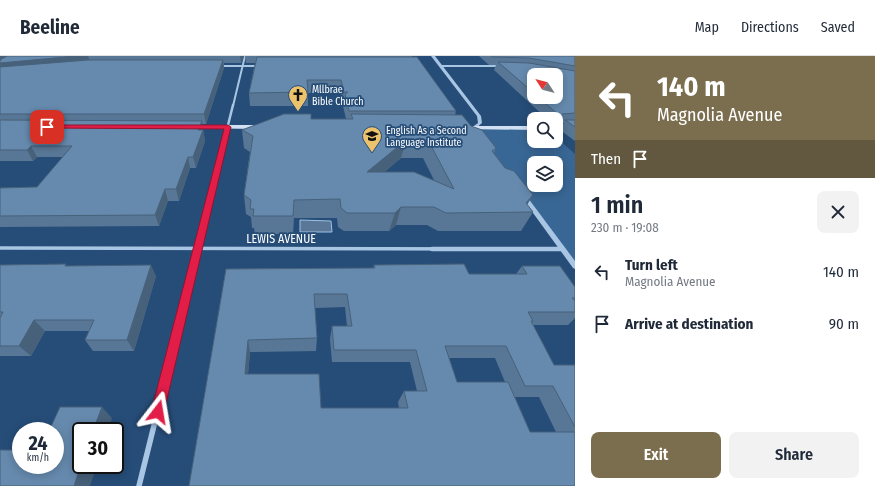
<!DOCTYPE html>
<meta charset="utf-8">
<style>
body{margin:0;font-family:"Fira Sans Condensed",sans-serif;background:#f2f2f3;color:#1f2937;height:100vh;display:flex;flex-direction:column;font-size:15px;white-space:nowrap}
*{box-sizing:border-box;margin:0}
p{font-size:13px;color:#747a83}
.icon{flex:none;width:22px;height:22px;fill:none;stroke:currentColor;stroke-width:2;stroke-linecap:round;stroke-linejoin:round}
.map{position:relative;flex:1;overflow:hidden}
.side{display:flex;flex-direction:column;background:#fff;width:300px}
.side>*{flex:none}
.guide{background:#7b6e4f;color:#fff;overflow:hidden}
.needle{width:26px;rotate:306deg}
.controls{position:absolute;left:527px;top:12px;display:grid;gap:8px}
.controls a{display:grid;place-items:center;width:36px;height:36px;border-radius:8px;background:#fff;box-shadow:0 2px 10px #0003;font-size:20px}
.speed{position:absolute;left:12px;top:366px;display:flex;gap:8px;font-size:20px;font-weight:700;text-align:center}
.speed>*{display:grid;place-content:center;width:52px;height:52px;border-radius:50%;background:#fff;box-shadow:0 2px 10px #0003;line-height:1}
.speed small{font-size:10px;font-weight:400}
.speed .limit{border:2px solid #111;border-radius:6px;background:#fff;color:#111}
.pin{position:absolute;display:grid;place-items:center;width:34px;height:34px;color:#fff;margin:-17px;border-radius:8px;box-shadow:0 2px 6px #0006}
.me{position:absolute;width:44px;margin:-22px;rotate:14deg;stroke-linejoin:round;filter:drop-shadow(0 0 3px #0008)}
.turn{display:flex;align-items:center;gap:14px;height:84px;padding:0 16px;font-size:18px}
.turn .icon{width:52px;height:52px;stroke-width:2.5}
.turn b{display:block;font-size:28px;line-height:34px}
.then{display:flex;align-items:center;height:38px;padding:0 16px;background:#0003;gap:8px;font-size:15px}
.round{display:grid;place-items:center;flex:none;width:42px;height:42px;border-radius:8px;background:#f2f2f3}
.headline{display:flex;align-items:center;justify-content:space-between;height:68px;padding:0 16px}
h1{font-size:24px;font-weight:600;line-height:30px}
.cta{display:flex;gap:8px;margin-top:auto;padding:8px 16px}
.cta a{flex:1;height:46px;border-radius:8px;background:#7b6e4f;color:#fff;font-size:16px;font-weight:600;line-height:46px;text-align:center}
.cta a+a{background:#f2f2f3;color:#1f2937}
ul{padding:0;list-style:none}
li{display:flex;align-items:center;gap:12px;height:52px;padding:0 16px}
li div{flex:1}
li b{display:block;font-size:15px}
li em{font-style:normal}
header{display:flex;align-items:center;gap:24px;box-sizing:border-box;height:56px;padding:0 20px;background:#fff;border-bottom:1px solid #e0e1e3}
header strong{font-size:19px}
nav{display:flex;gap:22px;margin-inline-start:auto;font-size:14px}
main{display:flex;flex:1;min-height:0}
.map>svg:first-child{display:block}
</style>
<header>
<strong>Beeline</strong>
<nav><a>Map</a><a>Directions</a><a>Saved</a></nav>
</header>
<main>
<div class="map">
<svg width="575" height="430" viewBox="0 0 575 430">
<rect width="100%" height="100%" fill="#264d78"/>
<!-- green -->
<path fill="#396795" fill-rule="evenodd" d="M473,72H534V85H556V81L575,98V209ZM534,107H556V129H534Z"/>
<!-- water -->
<polygon fill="#5a7797" stroke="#9cc1e3" points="300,164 331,165 332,176 300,176"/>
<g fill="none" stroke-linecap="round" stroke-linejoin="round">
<!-- minor-far4 -->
<g stroke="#a8c5e3" stroke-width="2">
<polyline points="441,10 500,10"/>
<polyline points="233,50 245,0"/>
</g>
<!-- minor-far3 -->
<polyline stroke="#a8c5e3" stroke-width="2.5" points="217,113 233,49"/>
<!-- minor-far2 -->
<g stroke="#a8c5e3" stroke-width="3.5">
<polyline points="0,192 562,193"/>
<polyline points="197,194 217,112"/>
</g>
<!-- minor-far1 -->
<g stroke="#a8c5e3" stroke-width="4.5">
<polyline points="432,193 562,193"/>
<polyline points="172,298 197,193"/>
</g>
<!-- minor -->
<polyline stroke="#a8c5e3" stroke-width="5.5" points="139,430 172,297"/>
<!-- tertiary -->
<g fill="#a8c5e3" fill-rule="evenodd">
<polygon points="431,0 435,0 481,60 482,67 475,73 471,72 478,67 477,60"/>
<polygon points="216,9 263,9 265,10 263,11 215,11"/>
<polygon points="523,137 525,138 575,205 575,213 573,212 520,139"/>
</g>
<!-- secondary -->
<g fill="#d1e1f3" fill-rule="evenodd">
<polygon points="575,68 575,72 556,73 556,69"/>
<polygon points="193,69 259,69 262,71 259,73 191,72 190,71"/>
<polygon points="467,70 534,70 534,74 465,73 465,71"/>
</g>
</g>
<!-- wall -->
<g fill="#587796" fill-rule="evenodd">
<polygon points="0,0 244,0 241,7 224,7 224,12 206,68 202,68 205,85 196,112 190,112 179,145 168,145 159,170 0,171 0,132 37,131 63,101 37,101 33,105 0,105"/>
<path d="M245,0H412V1L456,55L455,59L471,70L496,92L494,97L505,112L533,139L527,149L533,156L521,175H438L427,169H396L389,175H344L338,171L337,162H294L293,178H255L254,172H252L251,161L246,158L244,139L250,96L244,92L242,74L311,63H346L340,37H308V50H250L249,37L255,7H246ZM401,102H423L434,124L384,116Z"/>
<path d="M479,0H575V85L560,74L564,67L556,68V63H547L494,14L496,9H489ZM534,19L556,41H534Z"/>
<polygon points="0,209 67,210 156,220 134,295 93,295 85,284 89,275 45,275 31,300 0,300"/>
<path d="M374,209L469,218H516L522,210L575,231V262L568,269H533L554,309H575V430H189L226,213L373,212ZM345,251L347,270H332L330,283L332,306H410L417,335H404L398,346L399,352H321L248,318L250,296L316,295L317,282L315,252ZM449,302H495L505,326H457ZM515,341H539L556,376H530Z"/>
</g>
<!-- shaded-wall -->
<g fill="#47617a">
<polygon points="0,0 88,0 91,8 0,16"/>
<polygon points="240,0 244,0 241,7"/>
<polygon points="223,4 224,12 206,68 204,58"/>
<polygon points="202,65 205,85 196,112 193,101 198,74"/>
<polygon points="406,84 401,102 364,134 367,116"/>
<polygon points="31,90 37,101 33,105 27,94"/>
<polygon points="188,101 190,112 179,145 176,133"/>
<polygon points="165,133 168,145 159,170 155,159"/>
<polygon points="533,139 522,156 526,147"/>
<polygon points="401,151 396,169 389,175 395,157"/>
<polygon points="151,209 156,220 134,295 127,284"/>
<polygon points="34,264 45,275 31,300 19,290"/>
<polygon points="248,284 250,296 247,330 245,318"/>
<polygon points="102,351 112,362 108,375 93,375"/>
<polygon points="81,409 97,409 90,430 74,430"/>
</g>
<!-- building -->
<g fill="#668aae" stroke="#47617a" fill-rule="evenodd">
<polygon points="7,0 76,0 0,7 0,4"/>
<polygon points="491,0 575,0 575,10 529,2 492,1"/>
<polygon points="257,1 417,1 456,55 349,55 345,38 348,36 344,36 341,24 307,24 308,36 249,37"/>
<polygon points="88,4 223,4 204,58 0,58 0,11"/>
<polygon points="498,6 529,7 575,15 575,57 562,58 560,60 538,41 556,41 556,19 534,19 534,37"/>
<path d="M284,58H311V63H353L351,58L462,59L471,70L482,74L496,92L492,95L505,112L514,115L533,139L526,147L533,156L446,157L434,151H401L395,157H347L341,152L340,143L294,144L293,160H253L254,153H250L251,144L244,139L253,80L242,74ZM406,84H428L454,133L414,116H367Z"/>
<polygon points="0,64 202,65 198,74 203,74 193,101 188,101 176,133 165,133 155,159 0,160 0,132 37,131 72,90 31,90 27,94 0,94"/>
<polygon points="565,64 575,64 575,71"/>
<polygon points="66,208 65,210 151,209 127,284 85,284 94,264 34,264 19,290 0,290 0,262 3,256 0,256 0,209"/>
<path d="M464,208L469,218H527L522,210H560L575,231V242H572L575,245V256H528L533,265H531L554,309H575V371L553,330H525L506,290H445L457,326H508L530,376H575V430H189L226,213L375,212L374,209ZM314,238H347L352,270H332L334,294H416L427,335H404L408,352H321L319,318H245L248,284L317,282Z"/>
<polygon points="60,351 102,351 93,375 81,375 81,409 74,430 0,430 0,394 21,394 21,409 55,409 55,375 49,375"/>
</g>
<!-- route -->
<polygon fill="#e11d48" stroke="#92132f" points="47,69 228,69 231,71 164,356 162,360 158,362 153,360 151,356 224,73 45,72"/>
<!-- icons -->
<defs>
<g id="church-pin" transform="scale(1)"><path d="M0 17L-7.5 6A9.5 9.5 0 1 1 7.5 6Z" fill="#ecc26d" stroke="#264d78"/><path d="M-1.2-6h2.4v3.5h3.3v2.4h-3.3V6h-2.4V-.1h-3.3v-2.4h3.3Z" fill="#111"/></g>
<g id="school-pin" transform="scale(1)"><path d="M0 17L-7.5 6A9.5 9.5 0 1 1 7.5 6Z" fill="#ecc26d" stroke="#264d78"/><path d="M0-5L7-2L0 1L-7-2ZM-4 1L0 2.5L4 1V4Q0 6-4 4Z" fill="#111"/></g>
</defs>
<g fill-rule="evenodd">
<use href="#church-pin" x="298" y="39"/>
<use href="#school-pin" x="372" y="80"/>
</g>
<g text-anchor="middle" stroke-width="3.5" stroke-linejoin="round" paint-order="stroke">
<!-- far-poi labels -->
<g font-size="10" fill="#fff" stroke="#264d78" text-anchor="start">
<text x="312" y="37">Mllbrae<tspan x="312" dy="12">Bible Church</tspan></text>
<text x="386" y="78">English As a Second<tspan x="386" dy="12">Language Institute</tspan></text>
</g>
<!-- street labels -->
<g font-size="12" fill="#fff" stroke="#264d78">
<text x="281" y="187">LEWIS AVENUE</text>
</g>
</g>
</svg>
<div class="controls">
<a><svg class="needle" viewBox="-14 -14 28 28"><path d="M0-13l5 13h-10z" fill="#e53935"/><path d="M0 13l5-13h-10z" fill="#747a83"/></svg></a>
<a><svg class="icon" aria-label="search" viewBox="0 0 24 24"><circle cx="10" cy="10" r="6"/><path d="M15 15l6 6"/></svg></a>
<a><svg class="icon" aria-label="layers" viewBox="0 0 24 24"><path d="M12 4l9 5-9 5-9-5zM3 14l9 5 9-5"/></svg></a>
</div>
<div class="speed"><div>24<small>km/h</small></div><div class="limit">30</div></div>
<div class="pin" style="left:47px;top:71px;background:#d93025"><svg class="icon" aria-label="arrive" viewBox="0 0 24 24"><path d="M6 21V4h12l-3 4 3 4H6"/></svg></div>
<svg class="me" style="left:158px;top:356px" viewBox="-20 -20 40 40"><path d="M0-17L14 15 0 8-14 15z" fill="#e11d48" stroke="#fff" stroke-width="4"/></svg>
</div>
<section class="side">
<div class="guide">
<div class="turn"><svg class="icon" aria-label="left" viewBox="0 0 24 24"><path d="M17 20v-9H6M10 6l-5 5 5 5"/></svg><div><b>140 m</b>Magnolia Avenue</div></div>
<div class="then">Then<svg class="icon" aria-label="arrive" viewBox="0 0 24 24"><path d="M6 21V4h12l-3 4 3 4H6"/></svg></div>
</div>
<div class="headline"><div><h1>1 min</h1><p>230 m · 19:08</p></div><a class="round"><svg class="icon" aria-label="close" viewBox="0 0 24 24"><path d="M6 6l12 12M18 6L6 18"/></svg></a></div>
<ul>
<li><svg class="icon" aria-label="left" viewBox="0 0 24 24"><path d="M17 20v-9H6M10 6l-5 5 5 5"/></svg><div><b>Turn left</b><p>Magnolia Avenue</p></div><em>140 m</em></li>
<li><svg class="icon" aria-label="arrive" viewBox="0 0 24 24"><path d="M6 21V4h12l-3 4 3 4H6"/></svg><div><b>Arrive at destination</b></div><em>90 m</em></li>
</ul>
<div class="cta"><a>Exit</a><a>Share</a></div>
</section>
</main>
